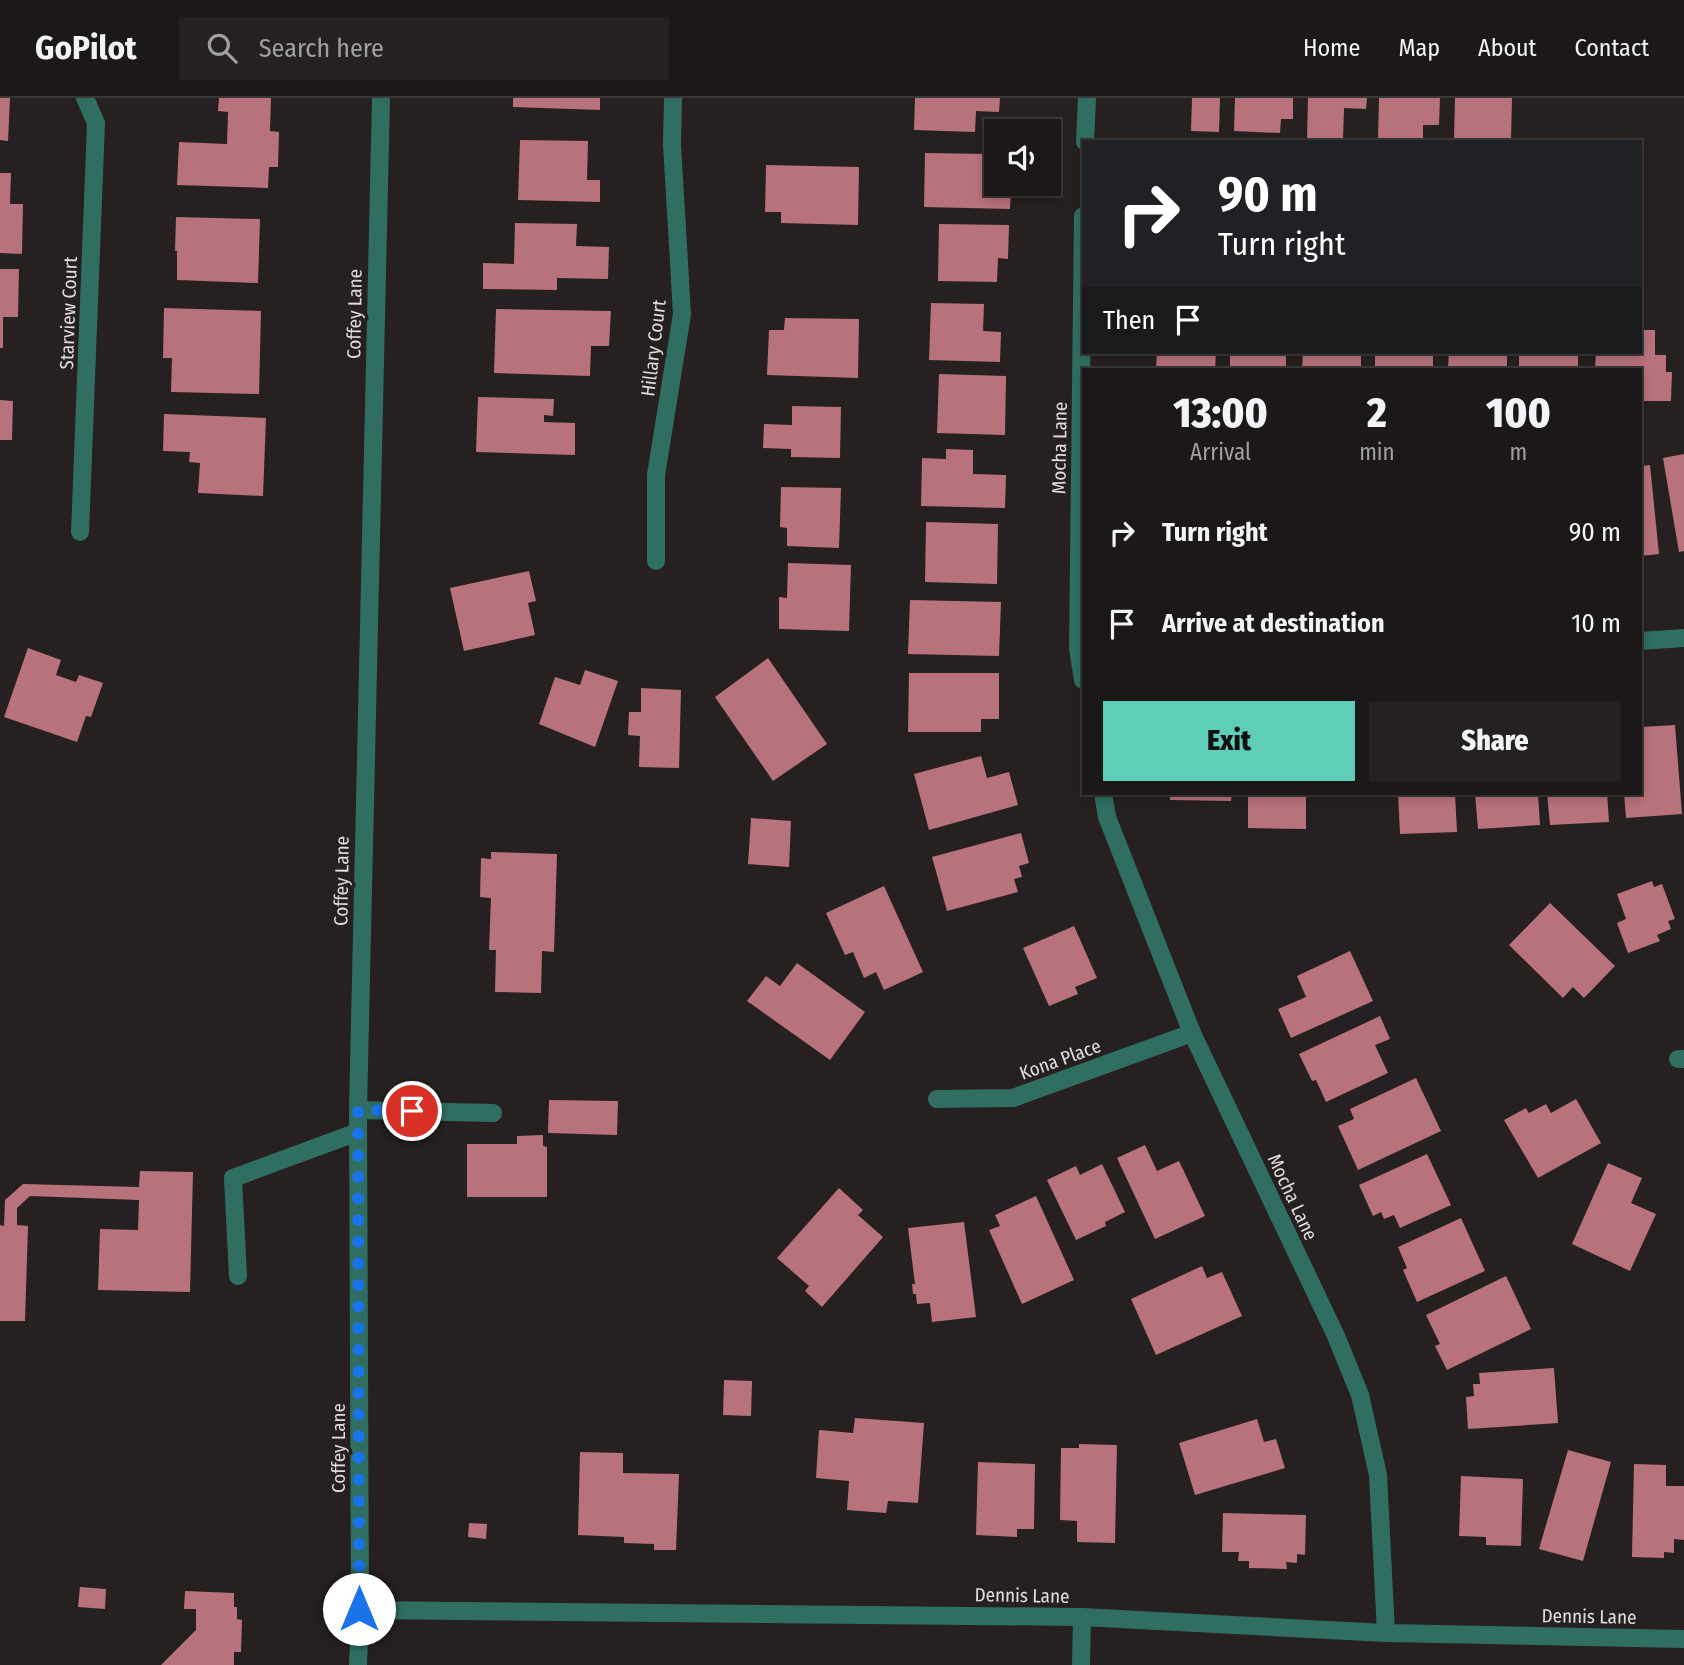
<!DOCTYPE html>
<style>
body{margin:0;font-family:"Fira Sans Condensed",sans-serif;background:#252121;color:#f1f3f6;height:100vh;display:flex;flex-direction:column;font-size:26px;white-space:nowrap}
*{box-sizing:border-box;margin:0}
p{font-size:23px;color:#a0a0a2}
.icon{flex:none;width:38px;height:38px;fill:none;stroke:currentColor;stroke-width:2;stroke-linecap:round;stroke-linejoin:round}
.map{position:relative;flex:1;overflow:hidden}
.sheet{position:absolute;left:1082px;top:270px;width:560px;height:427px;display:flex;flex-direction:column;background:#1c1818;border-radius:0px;box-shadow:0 4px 10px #0003,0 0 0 2px #3a3737}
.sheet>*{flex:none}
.top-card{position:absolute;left:1082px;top:42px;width:560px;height:214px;border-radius:0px;box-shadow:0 4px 10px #0003,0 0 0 2px #3a3737;background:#202124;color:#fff;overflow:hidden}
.buttons{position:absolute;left:984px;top:21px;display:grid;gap:14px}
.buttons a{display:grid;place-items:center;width:77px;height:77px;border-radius:0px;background:#1c1818;box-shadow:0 4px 10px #0003,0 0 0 2px #3a3737;font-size:35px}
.pin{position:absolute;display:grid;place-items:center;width:60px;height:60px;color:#fff;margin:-30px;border:4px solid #fff;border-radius:50%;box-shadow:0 2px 7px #0007}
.me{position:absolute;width:77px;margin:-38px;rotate:0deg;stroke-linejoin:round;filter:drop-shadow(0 0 5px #0008)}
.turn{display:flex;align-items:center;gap:24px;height:147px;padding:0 21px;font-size:32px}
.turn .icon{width:91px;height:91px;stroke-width:2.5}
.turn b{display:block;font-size:49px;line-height:60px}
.then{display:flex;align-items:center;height:66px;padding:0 21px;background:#0003;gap:14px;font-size:26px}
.eta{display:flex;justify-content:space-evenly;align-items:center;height:119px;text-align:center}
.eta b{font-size:42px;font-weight:800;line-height:49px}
.action{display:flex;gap:14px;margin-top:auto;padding:14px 21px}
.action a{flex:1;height:80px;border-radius:0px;background:#5eceb8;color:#111;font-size:28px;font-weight:800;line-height:80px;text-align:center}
.action a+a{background:#252121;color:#f1f3f6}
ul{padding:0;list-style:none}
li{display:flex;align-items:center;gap:21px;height:91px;padding:0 21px}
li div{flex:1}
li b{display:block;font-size:26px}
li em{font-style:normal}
header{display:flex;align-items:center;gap:42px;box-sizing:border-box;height:98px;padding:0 35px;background:#1c1818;border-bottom:2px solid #3a3737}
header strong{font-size:33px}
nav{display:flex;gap:38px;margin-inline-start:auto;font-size:24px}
.search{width:490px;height:63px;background:#252121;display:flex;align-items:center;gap:18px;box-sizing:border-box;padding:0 24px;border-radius:0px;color:#a0a0a2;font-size:26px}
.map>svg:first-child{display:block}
</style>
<header>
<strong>GoPilot</strong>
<div class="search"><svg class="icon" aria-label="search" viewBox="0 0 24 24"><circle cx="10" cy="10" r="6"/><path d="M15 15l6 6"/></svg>Search here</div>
<nav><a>Home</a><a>Map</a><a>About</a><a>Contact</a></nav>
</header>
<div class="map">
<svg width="1684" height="1567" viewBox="0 0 1684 1567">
<rect width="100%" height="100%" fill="#262020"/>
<!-- building -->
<g fill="#b8727b">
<polygon points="0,0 10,0 8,43 0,42"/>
<polygon points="219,0 271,0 270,33 279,34 278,69 269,69 268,90 177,87 179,44 227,46 228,14 218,13"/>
<polygon points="513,0 600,0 600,12 513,9"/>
<polygon points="915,0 1000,0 999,14 976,13 975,34 914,32"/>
<polygon points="1192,0 1220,0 1219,34 1191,33"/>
<polygon points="1235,0 1293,0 1293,21 1281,21 1280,35 1234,33"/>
<polygon points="1308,0 1367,0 1366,11 1344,10 1343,41 1307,41"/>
<polygon points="1379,0 1440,0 1439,27 1423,27 1423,42 1378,41"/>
<polygon points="1455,0 1512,0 1511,42 1454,41"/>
<polygon points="520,42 588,43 587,82 600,82 600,104 518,102"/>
<polygon points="925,55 988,56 987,74 996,74 996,86 1011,86 1010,111 924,109"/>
<polygon points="766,67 859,69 858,127 781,125 781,114 765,114"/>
<polygon points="0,75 11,75 10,106 23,106 22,156 0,155"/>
<polygon points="176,119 260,121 258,185 177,182 177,153 175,153"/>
<polygon points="515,125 577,126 576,148 609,149 608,181 557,180 557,192 483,191 483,165 514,166"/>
<polygon points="939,126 1009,127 1008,161 998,160 997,184 938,183"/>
<polygon points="0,171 19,171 18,219 3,219 3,250 0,250"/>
<polygon points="931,205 984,206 983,233 1001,234 1000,264 929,262"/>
<polygon points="164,210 261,213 259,296 171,294 172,260 163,260"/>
<polygon points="496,211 611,213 609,248 591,248 590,278 494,275"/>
<polygon points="785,220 859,221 858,280 767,277 769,232 784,232"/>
<polygon points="1640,232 1655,232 1655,257 1666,257 1666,274 1672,274 1671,303 1640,303 1640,271 1595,271 1596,254 1640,254"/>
<polygon points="1157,254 1216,254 1215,271 1156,271"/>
<rect x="1230" y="254" width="56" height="17"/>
<polygon points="1303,254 1361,254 1361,271 1302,271"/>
<rect x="1375" y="254" width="58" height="17"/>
<polygon points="1449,254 1507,254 1507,271 1448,271"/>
<rect x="1519" y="254" width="59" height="17"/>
<polygon points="939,276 1006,278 1005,337 937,335"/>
<polygon points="478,299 554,301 553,318 544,317 544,324 575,325 575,357 476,354"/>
<polygon points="0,302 13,303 12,342 0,342"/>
<polygon points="792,308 841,309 840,360 791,359 791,351 763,350 764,326 792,327"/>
<polygon points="164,316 266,320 263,398 198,395 200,365 189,364 190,354 163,353"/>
<polygon points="946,351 973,352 973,376 1006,377 1005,410 921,408 922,360 946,361"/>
<polygon points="1684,356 1684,453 1679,454 1663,360"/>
<polygon points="1650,367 1659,456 1640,458 1640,368"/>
<polygon points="781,389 841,390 839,450 787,448 787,430 780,429"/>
<polygon points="926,424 998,426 997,486 925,484"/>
<polygon points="788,465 851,467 849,533 779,531 779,499 787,500"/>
<polygon points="529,473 536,503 528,505 535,537 464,553 450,490"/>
<polygon points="910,502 1001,504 999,558 908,556"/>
<polygon points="28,550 61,562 56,577 76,584 79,577 103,585 91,619 86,618 77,644 4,619"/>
<polygon points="768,560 827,646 773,683 715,599"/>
<polygon points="585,572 618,583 595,649 539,626 555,579 580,587"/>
<polygon points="909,575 999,575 999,621 981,621 981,634 908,634"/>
<polygon points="641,590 681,592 679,670 639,669 640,638 628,637 629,614 641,614"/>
<polygon points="1675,627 1682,716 1626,720 1624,695 1640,695 1640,650 1643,650 1641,629"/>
<polygon points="981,658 987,680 1009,674 1018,707 929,732 914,676"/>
<polygon points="1170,695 1232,695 1231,703 1170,702"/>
<polygon points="1248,695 1306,695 1306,731 1248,730"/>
<polygon points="1398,695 1455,695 1457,734 1400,736"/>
<polygon points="1475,695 1538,695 1540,727 1478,731"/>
<polygon points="1547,695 1607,695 1609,724 1550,727"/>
<polygon points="751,720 791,723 789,769 748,766"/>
<polygon points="1021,735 1029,765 1019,768 1022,779 1014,781 1018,794 947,813 932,759"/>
<polygon points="491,754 557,756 554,854 542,853 541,895 495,894 496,852 489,852 491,800 480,799 481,760 491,761"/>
<polygon points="1652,783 1654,789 1662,786 1675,821 1668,823 1671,831 1657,837 1660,843 1628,855 1617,825 1626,821 1617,796"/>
<polygon points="884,788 923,874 884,892 876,874 864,880 853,854 845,857 826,815"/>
<polygon points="1550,805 1615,868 1584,900 1573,889 1563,900 1509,847"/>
<polygon points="1074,828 1097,880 1075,889 1078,896 1049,908 1023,850"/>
<polygon points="1350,853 1373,903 1291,940 1278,911 1306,899 1297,878"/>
<polygon points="797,865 865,914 830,962 747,903 766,878 780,888"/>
<polygon points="1380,918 1390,941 1375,947 1388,975 1326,1004 1316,982 1312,983 1299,956"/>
<polygon points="1416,980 1441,1033 1358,1072 1338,1028 1354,1021 1350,1011"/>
<polygon points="1576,1001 1601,1045 1538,1080 1504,1022 1526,1010 1529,1015 1546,1006 1551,1015"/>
<polygon points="549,1002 618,1003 617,1037 548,1035"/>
<polygon points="543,1037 543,1048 547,1049 547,1099 467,1099 467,1046 517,1046 517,1038"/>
<polygon points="1145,1047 1157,1073 1179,1063 1205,1118 1155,1141 1117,1060"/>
<polygon points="1427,1056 1451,1107 1400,1130 1394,1117 1384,1121 1381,1114 1373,1118 1359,1087"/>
<polygon points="1608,1065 1642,1080 1631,1105 1656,1116 1630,1173 1572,1146"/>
<polygon points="1102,1066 1125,1114 1105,1124 1106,1128 1076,1142 1047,1082 1076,1068 1080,1077"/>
<polygon points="140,1073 193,1074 190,1194 98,1192 100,1131 138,1132 139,1102 30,1098 17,1110 17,1127 28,1128 25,1223 0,1223 0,1127 4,1128 5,1102 23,1086 139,1089"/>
<polygon points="839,1090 863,1112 858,1117 883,1139 822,1209 805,1193 809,1188 777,1160"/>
<polygon points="1036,1098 1074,1182 1022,1206 989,1132 1000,1128 995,1117"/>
<polygon points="1461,1120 1485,1173 1417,1204 1403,1172 1407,1170 1398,1149"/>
<polygon points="964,1124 976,1219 932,1224 930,1205 917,1206 916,1196 913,1196 912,1186 915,1186 908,1130"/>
<polygon points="1202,1168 1207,1180 1222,1174 1242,1218 1156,1257 1131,1201"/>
<polygon points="1506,1178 1531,1231 1447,1272 1435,1248 1440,1246 1426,1217"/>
<polygon points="1554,1270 1558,1325 1468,1331 1466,1299 1474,1298 1473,1286 1480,1286 1479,1275"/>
<polygon points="724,1282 752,1283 751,1318 723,1317"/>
<polygon points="855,1320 924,1325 918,1405 888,1403 886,1415 847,1412 849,1383 816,1380 819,1332 853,1335"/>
<polygon points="1257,1321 1264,1344 1276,1341 1285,1370 1195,1397 1179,1345"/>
<polygon points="1079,1346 1117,1347 1115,1445 1077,1444 1077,1423 1060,1422 1061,1350 1079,1350"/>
<polygon points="1568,1352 1611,1364 1583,1463 1539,1451"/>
<polygon points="580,1354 623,1355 623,1375 679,1376 676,1452 654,1452 654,1446 624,1445 624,1439 578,1437"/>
<polygon points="978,1364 1035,1366 1034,1431 1017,1431 1017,1439 976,1437"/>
<polygon points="1634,1366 1666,1367 1666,1388 1684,1388 1684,1442 1674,1441 1674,1455 1664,1454 1664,1460 1632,1459"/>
<polygon points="1461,1378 1523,1381 1521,1448 1486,1447 1486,1439 1459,1438"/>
<polygon points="1223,1415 1306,1417 1305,1457 1297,1456 1297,1465 1286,1464 1287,1471 1249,1470 1249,1463 1238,1463 1239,1454 1222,1454"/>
<polygon points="469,1425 487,1426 486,1441 468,1439"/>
<polygon points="80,1489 106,1491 105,1511 78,1509"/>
<polygon points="185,1493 234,1495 234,1509 237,1509 237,1521 242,1522 241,1554 234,1554 234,1567 161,1567 196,1532 196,1511 184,1511"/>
</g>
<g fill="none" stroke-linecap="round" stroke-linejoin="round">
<!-- minor -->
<g stroke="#306e62" stroke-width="18">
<polyline points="1085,44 1087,0"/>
<polyline points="1083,118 1078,550 1083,582"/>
<polyline points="80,434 96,25 85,0"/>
<polyline points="656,463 656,377 682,216 672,46 673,0"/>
<polyline points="1640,543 1684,540"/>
<polyline points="1103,695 1107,719 1192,935 1336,1238 1360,1297 1378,1377 1386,1535"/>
<polyline points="1678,961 1684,961"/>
<polyline points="937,1001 1013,1000 1192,935"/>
<polyline points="358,1012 493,1015"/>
<polyline points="238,1178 233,1080 358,1034"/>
<polyline points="360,1512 1082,1519 1386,1535 1684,1541"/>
<polyline points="358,1567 360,1512 358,1012 381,0"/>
<polyline points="1081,1567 1082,1519"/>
</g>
</g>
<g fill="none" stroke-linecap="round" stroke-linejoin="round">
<!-- route -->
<polyline stroke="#1a73e8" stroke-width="12" stroke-dasharray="0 21.6" points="359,1511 358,1012 412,1013"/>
</g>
<g text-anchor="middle" stroke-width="7" stroke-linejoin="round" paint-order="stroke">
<!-- street labels -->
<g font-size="19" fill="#e1dcdd" stroke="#262020">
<text transform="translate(68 215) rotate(-88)" y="7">Starview Court</text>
<text transform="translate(354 216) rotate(-89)" y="7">Coffey Lane</text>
<text transform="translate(653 250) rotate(-83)" y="7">Hillary Court</text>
<text transform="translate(1059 350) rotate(-89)" y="7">Mocha Lane</text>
<text transform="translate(341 783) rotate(-89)" y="7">Coffey Lane</text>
<text transform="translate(1060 961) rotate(-20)" y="7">Kona Place</text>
<text transform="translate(1293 1099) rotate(65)" y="7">Mocha Lane</text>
<text transform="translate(338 1350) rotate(-90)" y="7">Coffey Lane</text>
<text transform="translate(1022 1497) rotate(1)" y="7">Dennis Lane</text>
<text transform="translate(1589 1518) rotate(1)" y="7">Dennis Lane</text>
</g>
</g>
</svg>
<div class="buttons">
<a><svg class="icon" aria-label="sound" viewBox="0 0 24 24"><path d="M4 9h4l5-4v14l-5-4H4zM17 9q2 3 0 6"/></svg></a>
</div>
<div class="pin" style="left:412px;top:1013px;background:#d93025"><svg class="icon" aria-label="arrive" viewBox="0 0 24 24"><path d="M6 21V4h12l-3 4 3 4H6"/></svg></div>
<svg class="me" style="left:359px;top:1511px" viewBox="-20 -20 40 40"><circle r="19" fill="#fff"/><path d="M0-13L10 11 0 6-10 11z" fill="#1a73e8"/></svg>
<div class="top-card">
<div class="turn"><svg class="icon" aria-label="right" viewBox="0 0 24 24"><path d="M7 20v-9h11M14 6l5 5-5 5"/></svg><div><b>90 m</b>Turn right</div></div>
<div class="then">Then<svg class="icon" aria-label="arrive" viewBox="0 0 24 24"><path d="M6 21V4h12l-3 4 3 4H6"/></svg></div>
</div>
<section class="sheet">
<div class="eta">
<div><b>13:00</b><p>Arrival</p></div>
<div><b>2</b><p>min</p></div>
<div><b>100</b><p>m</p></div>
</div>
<ul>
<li><svg class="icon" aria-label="right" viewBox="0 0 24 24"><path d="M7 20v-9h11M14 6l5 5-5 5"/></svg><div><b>Turn right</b></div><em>90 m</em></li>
<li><svg class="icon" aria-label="arrive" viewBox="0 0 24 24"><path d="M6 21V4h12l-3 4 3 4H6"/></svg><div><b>Arrive at destination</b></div><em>10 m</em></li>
</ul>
<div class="action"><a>Exit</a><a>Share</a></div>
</section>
</div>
